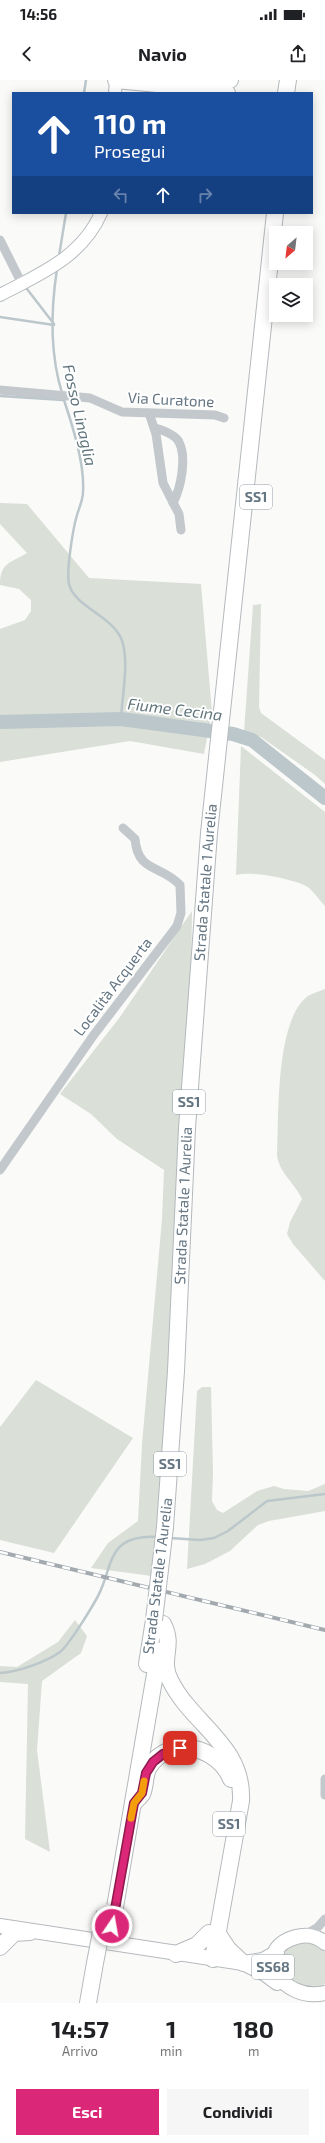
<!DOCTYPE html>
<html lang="it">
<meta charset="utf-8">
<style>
body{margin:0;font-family:"Exo 2",sans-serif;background:#f6f6f6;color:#202124;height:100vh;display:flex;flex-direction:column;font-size:15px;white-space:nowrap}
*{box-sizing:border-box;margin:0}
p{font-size:13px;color:#757577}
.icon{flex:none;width:22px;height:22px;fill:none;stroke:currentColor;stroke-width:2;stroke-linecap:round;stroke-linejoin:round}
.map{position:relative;height:1923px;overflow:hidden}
.panel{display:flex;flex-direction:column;background:#fff;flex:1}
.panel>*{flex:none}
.guide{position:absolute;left:12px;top:12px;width:301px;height:122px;border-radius:0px;box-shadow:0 2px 10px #0003;background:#1a4fa0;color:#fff;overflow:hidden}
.needle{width:26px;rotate:208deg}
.fabs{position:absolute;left:269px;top:146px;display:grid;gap:8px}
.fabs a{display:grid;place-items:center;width:44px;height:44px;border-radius:0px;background:#fff;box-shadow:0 2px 10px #0003;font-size:20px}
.pin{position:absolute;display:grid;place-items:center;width:34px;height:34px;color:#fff;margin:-17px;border-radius:8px;box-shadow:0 2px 6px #0006}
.me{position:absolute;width:44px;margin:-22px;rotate:12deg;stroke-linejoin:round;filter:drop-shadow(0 0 3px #0008)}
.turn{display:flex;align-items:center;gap:14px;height:84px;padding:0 16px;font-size:18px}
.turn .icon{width:52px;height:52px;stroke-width:2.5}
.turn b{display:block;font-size:28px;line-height:34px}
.lanes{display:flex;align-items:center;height:38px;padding:0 16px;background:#0003;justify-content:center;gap:20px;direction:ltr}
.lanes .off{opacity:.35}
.eta{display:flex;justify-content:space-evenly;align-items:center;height:68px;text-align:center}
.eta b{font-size:24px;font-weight:700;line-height:28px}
.button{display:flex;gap:8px;margin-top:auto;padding:8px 16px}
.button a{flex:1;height:46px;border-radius:0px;background:#db2777;color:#fff;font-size:16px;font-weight:700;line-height:46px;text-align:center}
.button a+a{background:#f6f6f6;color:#202124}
.status{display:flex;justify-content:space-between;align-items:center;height:28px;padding:0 20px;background:#fff;direction:ltr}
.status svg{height:11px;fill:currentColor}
header{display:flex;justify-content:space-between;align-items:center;height:52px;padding:0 16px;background:#fff;font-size:18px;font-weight:700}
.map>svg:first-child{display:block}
</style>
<div class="status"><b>14:56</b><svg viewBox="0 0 49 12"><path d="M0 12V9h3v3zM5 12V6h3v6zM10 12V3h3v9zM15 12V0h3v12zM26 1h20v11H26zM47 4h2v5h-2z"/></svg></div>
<header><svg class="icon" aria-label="back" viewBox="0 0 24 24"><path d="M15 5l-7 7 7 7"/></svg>Navio<svg class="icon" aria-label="share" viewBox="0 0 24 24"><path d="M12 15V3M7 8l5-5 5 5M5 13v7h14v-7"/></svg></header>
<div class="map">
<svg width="325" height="1923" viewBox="0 0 325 1923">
<rect width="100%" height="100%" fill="#fafaf8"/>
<!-- green -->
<g fill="#dadfd7">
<path d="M0,423L27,424L89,498L201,504L212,632L204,674L130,661L0,682V549L25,540L31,531V520L19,509L0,505C0,482 11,483 27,473L0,444Z"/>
<polygon points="261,524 259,627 261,633 325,680 325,704 315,695 261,657 244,652 253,525"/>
<path d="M241,666L325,732V826C319,820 313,810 306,806C289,798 253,791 236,795Z"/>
<polygon points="192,831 191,903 165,1351 152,1496 91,1488 108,1463 138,1441 142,1364 162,1139 164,1090 117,1059 91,1034 60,1014 120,937"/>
<path d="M325,909V1201L293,1164L287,1154L290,1142L302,1119C295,1103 279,1093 277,1075C279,1037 275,940 308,916C313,913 320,911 325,909Z"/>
<polygon points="36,1300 133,1358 54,1473 0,1460 0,1347"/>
<polygon points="202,1307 211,1307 213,1393 212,1421 217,1430 223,1433 257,1411 274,1406 284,1409 308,1411 325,1404 325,1431 269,1441 258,1445 230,1471 205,1484 187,1489 197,1311"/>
<polygon points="75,1540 87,1556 81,1573 42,1601 37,1670 50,1772 25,1759 28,1604 0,1602 0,1586 17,1587 58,1562"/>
<path d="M308,1861L325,1871V1903L322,1907L297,1912L278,1883C284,1867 292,1865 308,1861Z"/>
</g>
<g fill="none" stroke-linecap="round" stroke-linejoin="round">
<!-- stream -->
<g stroke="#bbc7cb" stroke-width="2.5">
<polyline points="84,13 86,0"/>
<polyline points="59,176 66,133"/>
<path d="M57,189C51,228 50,274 62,313"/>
<polyline points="27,209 54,244"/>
<polyline points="0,237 54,245"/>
<polyline points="0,316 63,320"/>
<path d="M63,317C72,344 85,384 83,412C83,420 79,428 77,435C73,448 66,492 69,504C74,526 110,535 121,558C130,579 122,616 121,639"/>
<polyline points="170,1458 200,1460 214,1458 228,1451 267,1421 325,1414"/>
<path d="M0,1593C18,1592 46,1582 60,1572C69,1565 98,1519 102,1507C108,1493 110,1474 123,1464C133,1457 147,1456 159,1457"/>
</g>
<!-- river -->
<polyline stroke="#bbc7cb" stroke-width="14" points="0,642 121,639 233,654 252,660 325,718"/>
<!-- secondary casing -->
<g stroke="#b3babf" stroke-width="14">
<g id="secondary">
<polyline points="115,13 116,0"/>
<path d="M0,215C40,194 82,177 101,133"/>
</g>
</g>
<!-- primary casing -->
<g stroke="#b5babe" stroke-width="16">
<g id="primary">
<polyline points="0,1846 243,1883 263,1880 277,1872"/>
<path d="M325,1863C317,1856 306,1854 296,1857C249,1870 282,1923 325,1913"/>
<polyline points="243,1883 265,1894 277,1903"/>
</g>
</g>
<!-- highway casing -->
<g stroke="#b4b9bd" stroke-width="18">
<g id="highway">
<polyline points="116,0 209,9 227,13"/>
<polyline points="204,1 230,0"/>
<polyline points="286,13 288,0"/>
<path id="s1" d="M165,1447L176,1291L187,1048L209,753L275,133"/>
<path d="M163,1544C175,1567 159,1578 170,1600C192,1645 244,1665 241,1721L213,1879"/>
<polyline points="147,1584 154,1540"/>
<path d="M134,1723C136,1720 140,1717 142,1714C146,1706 144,1695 149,1687C171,1654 218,1667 231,1699"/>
<polyline points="114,1833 159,1571"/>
<polyline points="218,1854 228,1869 243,1883"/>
<polyline points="0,1867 14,1853 30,1852"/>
<polyline points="176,1874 197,1865 209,1853"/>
<polyline points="88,1923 95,1883"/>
</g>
</g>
<!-- street -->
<g stroke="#c3c8cc" stroke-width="9">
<polyline points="0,160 22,204"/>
<polyline points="0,310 90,318 122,332 215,335 224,338"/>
<polyline points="149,333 156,354 163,403 179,434 181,450"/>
<path d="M155,348C162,350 175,354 179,362C187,377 181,408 173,423"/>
<path d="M0,1090L93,956L177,846L181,833L180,805C160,784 138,793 135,759L123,748"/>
<polyline points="325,1699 325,1715"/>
<polyline points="304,1855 317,1848 325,1839"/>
</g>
<!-- secondary -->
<use href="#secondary" stroke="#fff" stroke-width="12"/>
<!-- primary -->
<use href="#primary" stroke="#fff" stroke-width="14"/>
<!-- highway -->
<use href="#highway" stroke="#fff" stroke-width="16"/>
<!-- rail casing -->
<g stroke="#a2aab0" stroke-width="4">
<polyline id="rail" points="0,1472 325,1550"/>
</g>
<!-- rail -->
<use href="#rail" stroke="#fff" stroke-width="2.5" stroke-dasharray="8" stroke-linecap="butt"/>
<!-- highway-bridge casing -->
<g stroke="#b4b9bd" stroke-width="18" stroke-linecap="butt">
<g id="highway-bridge">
<polyline points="154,1540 165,1447"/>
<polyline points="95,1883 105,1832"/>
</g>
</g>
<!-- highway-bridge -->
<use href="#highway-bridge" stroke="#fff" stroke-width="16"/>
</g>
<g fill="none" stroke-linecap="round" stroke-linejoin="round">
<!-- route casing -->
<g stroke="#8e194d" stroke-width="10">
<polyline id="route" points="112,1846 134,1723 142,1713 146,1693 153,1682 163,1674 180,1668"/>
</g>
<!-- route -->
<use href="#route" stroke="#db2777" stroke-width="7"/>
<!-- slow -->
<polyline stroke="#f59e0b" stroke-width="7" points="131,1738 134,1723 142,1713 144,1701"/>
</g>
<g text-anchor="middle" stroke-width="4" stroke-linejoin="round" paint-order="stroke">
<!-- shield labels -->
<g fill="#fff" stroke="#939fa8" stroke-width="1">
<rect x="240" y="405" width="32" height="24" rx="3"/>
<rect x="173" y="1010" width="32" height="24" rx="3"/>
<rect x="154" y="1372" width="32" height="24" rx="3"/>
<rect x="213" y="1732" width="32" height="24" rx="3"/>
<rect x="252" y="1875" width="42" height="24" rx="3"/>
</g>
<g font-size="14" font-weight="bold" fill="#657683">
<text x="256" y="422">SS1</text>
<text x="189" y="1027">SS1</text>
<text x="170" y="1389">SS1</text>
<text x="229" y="1749">SS1</text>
<text x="273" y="1892">SS68</text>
</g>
<!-- street labels -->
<g font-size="15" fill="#657683" stroke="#fff">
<text transform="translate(171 320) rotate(3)" y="5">Via Curatone</text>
<text dy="5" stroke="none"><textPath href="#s1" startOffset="646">Strada Statale 1 Aurelia</textPath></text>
<text transform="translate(113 907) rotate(-53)" y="5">Località Acquerta</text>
<text dy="5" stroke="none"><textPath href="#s1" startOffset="322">Strada Statale 1 Aurelia</textPath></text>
<text transform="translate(158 1496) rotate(-83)" y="5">Strada Statale 1 Aurelia</text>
</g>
<!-- water labels -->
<g font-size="16" font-style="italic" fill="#60757c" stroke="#fff">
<text transform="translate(80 335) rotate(77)" y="6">Fosso Linaglia</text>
<text transform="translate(175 629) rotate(7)" y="6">Fiume Cecina</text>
</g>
</g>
</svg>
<div class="fabs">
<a><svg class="needle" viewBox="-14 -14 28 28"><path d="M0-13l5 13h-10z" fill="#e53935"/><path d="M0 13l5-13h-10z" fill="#757577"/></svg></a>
<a><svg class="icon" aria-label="layers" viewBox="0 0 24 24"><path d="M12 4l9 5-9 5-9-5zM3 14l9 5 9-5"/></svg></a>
</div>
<div class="pin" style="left:180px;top:1668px;background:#d93025"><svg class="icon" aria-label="arrive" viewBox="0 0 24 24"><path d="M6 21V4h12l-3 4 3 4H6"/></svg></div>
<svg class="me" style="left:112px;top:1846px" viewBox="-20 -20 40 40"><circle r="17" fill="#db2777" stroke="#fff" stroke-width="3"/><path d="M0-11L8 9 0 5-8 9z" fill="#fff"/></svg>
<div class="guide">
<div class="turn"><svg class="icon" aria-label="ahead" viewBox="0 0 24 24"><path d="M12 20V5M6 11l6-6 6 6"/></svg><div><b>110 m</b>Prosegui</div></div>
<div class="lanes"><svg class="icon off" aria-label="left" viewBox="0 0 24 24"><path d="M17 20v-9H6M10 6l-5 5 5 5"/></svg><svg class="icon" aria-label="ahead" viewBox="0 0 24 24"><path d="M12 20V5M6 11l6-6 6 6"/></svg><svg class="icon off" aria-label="right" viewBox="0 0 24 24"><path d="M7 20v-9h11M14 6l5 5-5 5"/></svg></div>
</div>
</div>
<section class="panel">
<div class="eta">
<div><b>14:57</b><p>Arrivo</p></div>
<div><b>1</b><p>min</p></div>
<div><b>180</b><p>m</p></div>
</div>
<div class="button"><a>Esci</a><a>Condividi</a></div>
</section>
